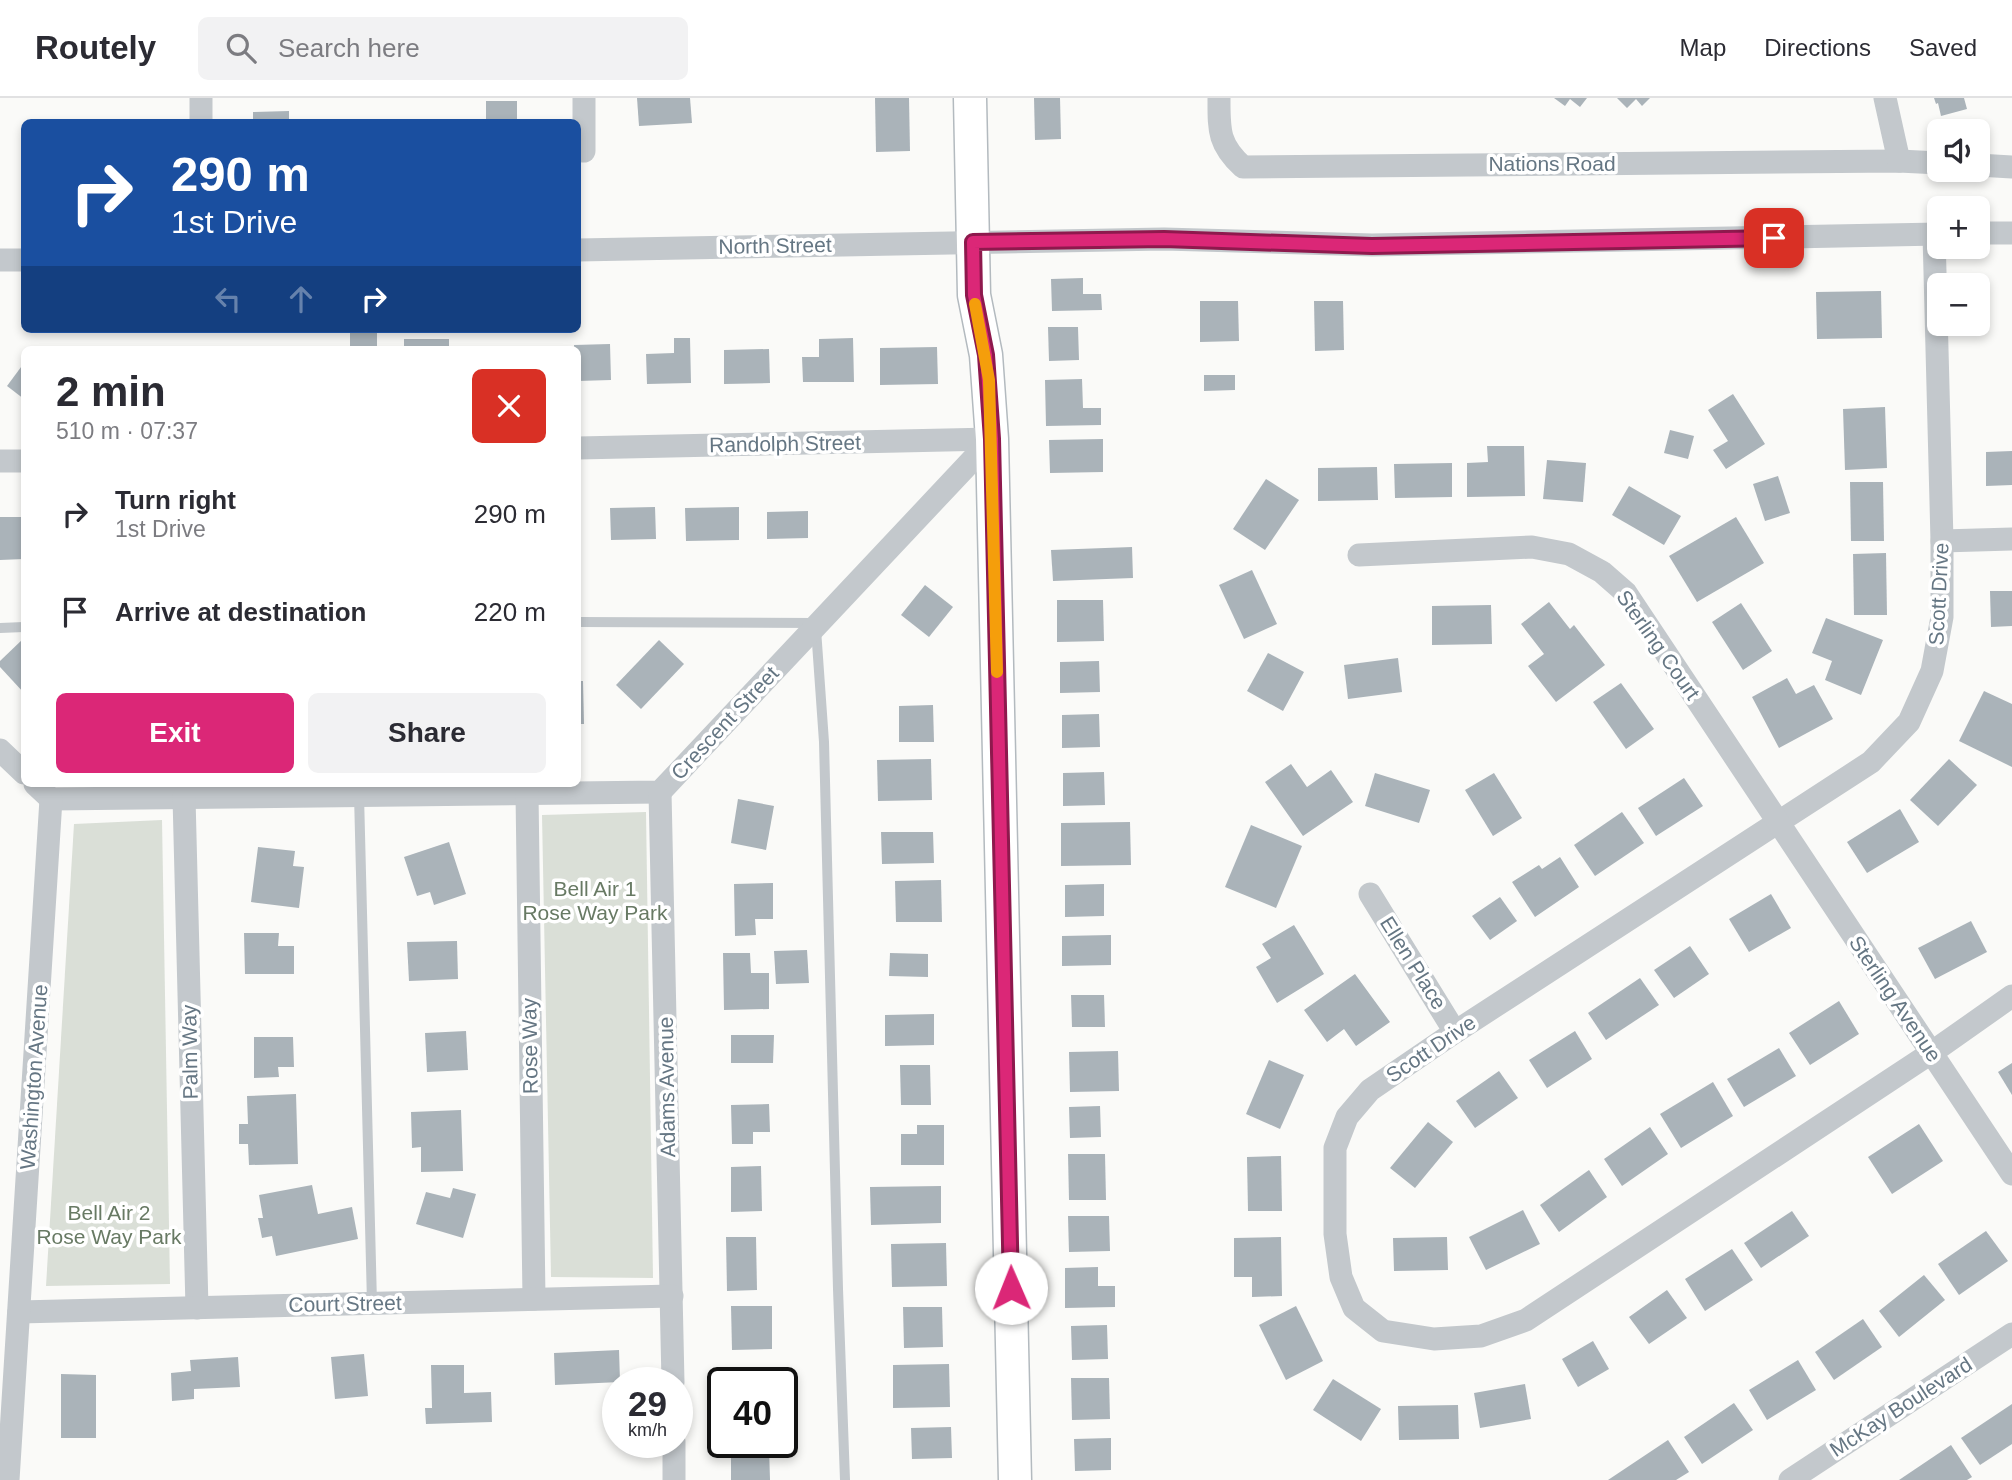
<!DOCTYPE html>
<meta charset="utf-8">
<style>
body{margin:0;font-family:Arial,sans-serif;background:#f2f2f3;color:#2b2b33;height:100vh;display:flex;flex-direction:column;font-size:26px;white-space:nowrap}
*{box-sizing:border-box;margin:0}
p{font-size:23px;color:#7c7c81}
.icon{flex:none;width:38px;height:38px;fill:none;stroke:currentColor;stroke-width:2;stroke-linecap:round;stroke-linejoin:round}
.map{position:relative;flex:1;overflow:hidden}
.drawer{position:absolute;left:21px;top:248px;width:560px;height:441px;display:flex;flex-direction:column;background:#fff;border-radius:10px;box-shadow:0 4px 10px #0003}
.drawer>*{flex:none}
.hud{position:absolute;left:21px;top:21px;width:560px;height:214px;border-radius:10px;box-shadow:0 4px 10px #0003;background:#1a4fa0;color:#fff;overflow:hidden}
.fabs{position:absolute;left:1927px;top:21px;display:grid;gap:14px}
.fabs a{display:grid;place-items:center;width:63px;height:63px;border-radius:10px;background:#fff;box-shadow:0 4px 10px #0003;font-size:35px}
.speed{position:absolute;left:602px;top:1269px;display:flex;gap:14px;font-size:35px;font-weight:700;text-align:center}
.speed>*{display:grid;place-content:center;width:91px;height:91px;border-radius:50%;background:#fff;box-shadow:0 4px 10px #0003;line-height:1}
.speed small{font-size:18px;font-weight:400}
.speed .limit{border:4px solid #111;border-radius:10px;background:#fff;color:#111}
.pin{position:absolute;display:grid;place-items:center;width:60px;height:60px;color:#fff;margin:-30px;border-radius:14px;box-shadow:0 4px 10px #0006}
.me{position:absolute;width:77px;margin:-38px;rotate:359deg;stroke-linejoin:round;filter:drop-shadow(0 0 5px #0008)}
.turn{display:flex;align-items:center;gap:24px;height:147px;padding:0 35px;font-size:32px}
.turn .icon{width:91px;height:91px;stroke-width:2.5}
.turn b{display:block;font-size:49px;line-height:60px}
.lanes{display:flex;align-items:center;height:66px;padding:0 35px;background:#0003;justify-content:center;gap:35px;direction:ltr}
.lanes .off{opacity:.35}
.round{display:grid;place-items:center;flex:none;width:74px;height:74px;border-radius:10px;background:#f2f2f3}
.head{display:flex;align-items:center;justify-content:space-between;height:119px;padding:0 35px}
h1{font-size:42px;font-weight:600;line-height:52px}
.primary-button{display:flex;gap:14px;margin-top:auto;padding:14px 35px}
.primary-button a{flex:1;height:80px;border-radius:10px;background:#db2777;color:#fff;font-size:28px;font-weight:600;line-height:80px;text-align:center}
.primary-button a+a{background:#f2f2f3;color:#2b2b33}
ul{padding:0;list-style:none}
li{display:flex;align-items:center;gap:21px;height:98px;padding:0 35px}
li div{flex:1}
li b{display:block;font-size:26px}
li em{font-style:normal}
header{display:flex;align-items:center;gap:42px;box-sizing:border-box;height:98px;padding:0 35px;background:#fff;border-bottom:2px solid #e1e1e2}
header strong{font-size:33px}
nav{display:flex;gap:38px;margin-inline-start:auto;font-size:24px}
.search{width:490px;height:63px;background:#f2f2f3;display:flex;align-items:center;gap:18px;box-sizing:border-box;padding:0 24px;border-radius:10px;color:#7c7c81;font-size:26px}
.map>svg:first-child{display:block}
</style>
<header>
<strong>Routely</strong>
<div class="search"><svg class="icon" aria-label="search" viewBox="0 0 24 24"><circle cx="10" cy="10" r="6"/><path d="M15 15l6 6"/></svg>Search here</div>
<nav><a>Map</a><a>Directions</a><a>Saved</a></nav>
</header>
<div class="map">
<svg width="2012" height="1382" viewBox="0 0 2012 1382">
<rect width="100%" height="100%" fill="#fafaf8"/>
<!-- green -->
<g fill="#dadfd7">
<polygon points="646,714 653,1180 551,1179 542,717"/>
<polygon points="162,722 170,1186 46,1188 74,726"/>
</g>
<!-- building -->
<g fill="#aab3b9">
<polygon points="637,0 690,0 692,25 639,28"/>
<polygon points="875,0 909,0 910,53 876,54"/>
<polygon points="1034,0 1060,0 1061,41 1035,42"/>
<polygon points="1554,0 1587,0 1580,9 1570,1 1565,8"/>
<polygon points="1617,0 1650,0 1642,8 1636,1 1627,10"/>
<polygon points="1934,0 1964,0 1967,11 1941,18 1938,5 1936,6"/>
<rect x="486" y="3" width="31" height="21"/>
<polygon points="289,13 289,24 253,24 253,14"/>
<polygon points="1083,180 1083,196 1101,196 1102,212 1052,213 1051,181"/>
<polygon points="1881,193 1882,240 1817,241 1816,194"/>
<polygon points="1200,203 1238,203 1239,243 1200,244"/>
<polygon points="1314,203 1343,203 1344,252 1315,253"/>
<polygon points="1048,229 1078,229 1079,262 1049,263"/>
<rect x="350" y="231" width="27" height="21"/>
<polygon points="674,240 690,240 691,285 647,286 646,256 674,255"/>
<polygon points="853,240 854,284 803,284 802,259 819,259 819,241"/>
<rect x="404" y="241" width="45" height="11"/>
<polygon points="610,246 611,282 578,283 578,252 574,252 574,247"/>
<polygon points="937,249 938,286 880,287 880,250"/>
<polygon points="769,251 770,285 724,286 724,252"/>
<polygon points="24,265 24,301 7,288"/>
<polygon points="1204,277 1235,277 1235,292 1204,293"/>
<polygon points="1082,281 1083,310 1101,310 1101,327 1046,328 1045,282"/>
<polygon points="1733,296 1765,346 1726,371 1713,352 1728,343 1708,312"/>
<polygon points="1885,309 1887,370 1845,372 1843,311"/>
<polygon points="1670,332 1694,338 1688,361 1664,355"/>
<polygon points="1103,341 1103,374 1050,375 1049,342"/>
<polygon points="1487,348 1524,348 1525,398 1467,399 1467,365 1488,364"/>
<polygon points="2012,353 2012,387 1986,388 1986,354"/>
<polygon points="1547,362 1586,365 1583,404 1543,401"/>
<polygon points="1452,365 1452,399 1395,400 1394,366"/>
<polygon points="1377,369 1378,402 1318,403 1318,370"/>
<polygon points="1778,378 1790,415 1765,423 1753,386"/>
<polygon points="1266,381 1299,402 1265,452 1233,431"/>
<polygon points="1850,384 1883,384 1884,443 1851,443"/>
<polygon points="1629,388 1681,418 1664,447 1612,417"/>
<polygon points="655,409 656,441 611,442 610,410"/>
<polygon points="739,409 739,442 686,443 685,410"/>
<polygon points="808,413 808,440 767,441 767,414"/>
<rect x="578" y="416" width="3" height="45"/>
<polygon points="0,419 24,419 24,461 0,462"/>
<polygon points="1736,419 1764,465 1697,504 1669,458"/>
<polygon points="1132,449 1133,480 1053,483 1051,452"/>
<polygon points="1886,455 1887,517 1854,517 1853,456"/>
<polygon points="1252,472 1277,526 1244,541 1219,487"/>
<polygon points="925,487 953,509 929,539 901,517"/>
<polygon points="1990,493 2012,493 2012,528 1991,529"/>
<polygon points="1057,502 1103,502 1104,543 1057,544"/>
<polygon points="1549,504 1570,531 1574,527 1605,567 1556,604 1528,568 1544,556 1521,526"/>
<polygon points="1741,505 1772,553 1743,572 1712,524"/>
<polygon points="1491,507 1492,546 1432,547 1432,508"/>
<polygon points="1826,520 1883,542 1861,597 1825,582 1832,563 1812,555"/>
<polygon points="24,540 24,595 0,569 0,563"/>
<polygon points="659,542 684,566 641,611 616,587"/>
<polygon points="1268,555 1304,574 1283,613 1247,593"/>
<polygon points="1398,560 1402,594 1348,601 1344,567"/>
<polygon points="1099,563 1100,594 1060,595 1060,564"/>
<polygon points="1787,580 1796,596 1814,587 1833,621 1779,650 1752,599"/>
<polygon points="578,583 583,583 584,626 578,626"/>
<polygon points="1621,585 1654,631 1626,651 1593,604"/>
<polygon points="1984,593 2012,606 2012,669 1959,643"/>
<polygon points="933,607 934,644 899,644 899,608"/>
<polygon points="1099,616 1100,649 1062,650 1062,617"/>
<polygon points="931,661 932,702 878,703 877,662"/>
<polygon points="1949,661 1977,687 1938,728 1910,702"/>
<polygon points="1291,666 1307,689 1331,672 1353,704 1303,738 1265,684"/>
<polygon points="1104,674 1105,707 1063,708 1063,675"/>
<polygon points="1375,675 1430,692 1419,725 1365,708"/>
<polygon points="1494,675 1522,720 1493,738 1465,692"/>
<polygon points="1684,680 1703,708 1656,738 1638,710"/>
<polygon points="738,701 774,708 766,752 731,745"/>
<polygon points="1900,711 1919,744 1867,775 1847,744"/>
<polygon points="1622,714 1644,745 1595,778 1574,747"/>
<polygon points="1130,724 1131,767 1061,768 1061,725"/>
<polygon points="1251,727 1302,748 1276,810 1225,789"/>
<polygon points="881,734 933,734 934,765 882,766"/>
<polygon points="449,744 466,796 434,807 430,794 417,798 404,759"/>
<polygon points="258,749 295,753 293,768 304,769 299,810 251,804"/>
<polygon points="1560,759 1579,789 1535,819 1512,784 1539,767 1542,771"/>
<polygon points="941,782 942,824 896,824 895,783"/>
<polygon points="773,785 773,821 755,821 756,837 735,838 734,786"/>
<polygon points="1104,786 1104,818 1065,819 1065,787"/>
<polygon points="1771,796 1791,830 1749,854 1729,821"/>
<polygon points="1500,799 1517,823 1490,842 1472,818"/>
<polygon points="1971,823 1987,854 1935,881 1918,850"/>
<polygon points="1294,827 1324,876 1277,905 1256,869 1271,860 1262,846"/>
<polygon points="244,835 279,835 278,848 294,848 294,876 245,876"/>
<polygon points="1111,837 1111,867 1062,868 1062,838"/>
<polygon points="457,843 458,881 409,883 407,844"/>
<polygon points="1690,848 1709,876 1674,900 1654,872"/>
<polygon points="807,852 809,885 776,886 774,853"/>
<polygon points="723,855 750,855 751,875 769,875 769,911 724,912"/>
<polygon points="890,855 928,856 928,879 889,878"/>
<polygon points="1355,876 1390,924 1356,948 1344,931 1327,944 1304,912"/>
<polygon points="1640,880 1659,907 1606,942 1588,915"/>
<polygon points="1071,897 1104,897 1105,929 1072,929"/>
<polygon points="1839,903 1859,936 1810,967 1789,935"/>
<polygon points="934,916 934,947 885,948 885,917"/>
<polygon points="466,933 468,972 427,974 425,935"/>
<polygon points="1575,933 1592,961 1547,990 1529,962"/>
<polygon points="731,937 774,937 773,965 731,965"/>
<polygon points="254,939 293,939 294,969 278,969 279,979 254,980"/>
<polygon points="1779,950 1796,978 1744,1009 1727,981"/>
<polygon points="1118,953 1119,993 1070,994 1069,954"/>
<polygon points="1269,962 1304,977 1280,1031 1246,1016"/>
<polygon points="2012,965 2012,997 1998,974"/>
<polygon points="900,967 930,967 931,1007 901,1007"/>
<polygon points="1499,973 1518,1000 1475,1030 1456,1003"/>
<polygon points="1713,984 1733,1018 1681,1050 1660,1016"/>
<polygon points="296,996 298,1066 249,1067 248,1046 239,1046 239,1026 248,1026 247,998"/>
<polygon points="769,1006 770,1034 753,1034 753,1046 732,1046 731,1007"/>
<polygon points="1100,1008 1101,1039 1070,1040 1069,1009"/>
<polygon points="461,1012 463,1073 421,1074 421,1049 412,1050 411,1014"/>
<polygon points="1428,1024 1453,1044 1415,1090 1390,1070"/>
<polygon points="1919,1026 1943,1063 1892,1096 1868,1059"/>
<polygon points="917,1027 944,1027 944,1067 901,1067 901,1036 917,1036"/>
<polygon points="1650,1029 1668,1056 1622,1088 1604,1061"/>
<polygon points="1068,1056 1105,1056 1106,1102 1069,1102"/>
<polygon points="1281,1058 1282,1113 1248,1113 1247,1059"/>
<polygon points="761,1068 762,1113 731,1114 731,1069"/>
<polygon points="1589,1072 1607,1099 1559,1134 1540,1107"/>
<polygon points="312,1087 318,1116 352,1109 358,1141 276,1158 272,1138 262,1140 258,1120 263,1120 259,1097"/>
<polygon points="941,1088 941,1125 871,1127 870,1089"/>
<polygon points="453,1090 476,1096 463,1140 416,1126 426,1094 450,1100"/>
<polygon points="1523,1112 1540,1146 1486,1172 1469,1139"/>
<polygon points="1792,1113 1809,1138 1761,1170 1744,1145"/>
<polygon points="1068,1118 1109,1118 1110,1153 1069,1154"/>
<polygon points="1986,1133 2008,1163 1959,1197 1938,1166"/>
<polygon points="726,1139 756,1139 757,1192 727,1193"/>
<polygon points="1281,1139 1282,1198 1252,1199 1252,1179 1234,1179 1234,1140"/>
<polygon points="1447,1139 1448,1172 1394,1173 1393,1140"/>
<polygon points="946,1145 947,1188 892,1189 891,1146"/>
<polygon points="1732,1151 1753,1182 1705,1213 1685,1181"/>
<polygon points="1098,1169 1098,1188 1115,1188 1115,1209 1065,1210 1065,1170"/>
<polygon points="1924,1177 1945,1202 1899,1239 1879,1213"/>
<polygon points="1667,1192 1687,1220 1649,1246 1629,1219"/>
<polygon points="731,1208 772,1208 772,1251 732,1252"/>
<polygon points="1296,1208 1323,1263 1286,1282 1259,1227"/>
<polygon points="903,1209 942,1209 943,1249 904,1250"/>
<polygon points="1863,1221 1882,1249 1834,1282 1815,1254"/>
<polygon points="1107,1227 1108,1261 1072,1262 1071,1228"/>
<polygon points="1593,1243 1609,1271 1578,1289 1562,1261"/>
<polygon points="619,1252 620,1284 555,1287 554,1255"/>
<polygon points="364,1256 368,1298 335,1301 331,1259"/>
<polygon points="238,1259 240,1289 194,1291 194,1301 172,1303 171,1275 191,1273 190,1262"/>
<polygon points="1798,1262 1816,1292 1767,1322 1749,1292"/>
<polygon points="949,1266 950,1309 893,1310 893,1267"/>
<polygon points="431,1267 464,1267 464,1295 491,1294 492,1324 426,1326 425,1310 432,1310"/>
<polygon points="774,1271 774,1284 732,1284 731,1272"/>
<polygon points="61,1276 96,1277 96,1340 61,1340"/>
<polygon points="1071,1280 1109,1280 1110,1321 1072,1322"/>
<polygon points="1333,1281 1381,1311 1361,1343 1313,1312"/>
<polygon points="1525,1286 1531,1321 1480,1330 1474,1295"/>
<polygon points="1734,1305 1753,1332 1702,1366 1684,1339"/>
<polygon points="2012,1306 2012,1346 1980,1367 1961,1340"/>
<polygon points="1458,1307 1459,1341 1399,1342 1398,1308"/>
<polygon points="951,1329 952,1360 912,1361 911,1330"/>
<polygon points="1111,1340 1111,1372 1075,1373 1074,1341"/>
<polygon points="1668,1342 1689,1374 1676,1382 1608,1382"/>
<polygon points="1951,1347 1972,1379 1967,1382 1899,1382"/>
<polygon points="731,1350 769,1350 770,1382 731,1382"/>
</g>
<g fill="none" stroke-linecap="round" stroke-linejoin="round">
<!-- secondary casing -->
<g stroke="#b3babf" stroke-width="35">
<polyline id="secondary" points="970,0 974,197 986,257 992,341 1015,1382"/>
</g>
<!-- lane -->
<g stroke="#c3c8cc" stroke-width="10">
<polyline points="578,524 816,525"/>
<polyline points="0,530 24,529"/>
<polyline points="816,531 824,644 838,1191 845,1382"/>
<polyline points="359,697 372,1205"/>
</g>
<!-- street -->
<g stroke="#c3c8cc" stroke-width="23">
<polyline points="201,0 201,24"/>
<polyline points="584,0 584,53"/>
<path d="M1219,0C1219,32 1218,46 1243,69L1899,63L1939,65"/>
<polyline points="1885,0 1899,63"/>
<polyline points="1978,67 2012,69"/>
<polyline points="1978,135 2012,135"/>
<polyline points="1934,136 1942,443 1942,519 1932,573 1909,624 1871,664 1455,934 1370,992 1347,1019 1335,1050 1335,1136 1341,1179 1354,1210 1383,1233 1434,1241 1481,1238 1526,1222 1931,955 2012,898"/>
<polyline points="578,152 1164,141 1372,147 1939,136"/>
<polyline points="0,162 24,162"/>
<polyline points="578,350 992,341"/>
<polyline points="0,363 24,363"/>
<polyline points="1942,443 2012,441"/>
<polyline points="1359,457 1532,449 1569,456 1602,474 1626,495 2012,1076"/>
<polyline points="0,652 24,675"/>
<polyline points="35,686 51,701 660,694 992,341"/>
<polyline points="660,694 673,1284"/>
<polyline points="527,695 534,1201"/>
<polyline points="184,699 197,1210"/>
<polyline points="1370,796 1455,934"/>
<polyline points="19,1214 672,1198"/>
<polyline points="674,1344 674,1382"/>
<polyline points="8,1382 51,701"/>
<polyline points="1790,1382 2012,1236"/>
</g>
<!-- secondary -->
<use href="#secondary" stroke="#fff" stroke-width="32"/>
</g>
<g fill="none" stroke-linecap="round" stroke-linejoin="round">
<!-- route casing -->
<g stroke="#8e194d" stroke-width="18">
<polyline id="route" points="1011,1190 992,341 986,257 974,197 973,144 1164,141 1372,148 1774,140"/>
</g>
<!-- route -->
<use href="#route" stroke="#db2777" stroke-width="12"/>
<!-- slow -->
<polyline stroke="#f59e0b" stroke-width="12" points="975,206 989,282 997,574"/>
</g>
<g text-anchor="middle" stroke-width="7" stroke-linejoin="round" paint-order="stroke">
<!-- street labels -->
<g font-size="21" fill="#657683" stroke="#fff">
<text x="1552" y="73">Nations Road</text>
<text transform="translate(775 148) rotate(-1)" y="7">North Street</text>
<text transform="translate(785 346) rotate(-1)" y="7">Randolph Street</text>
<text transform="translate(1939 496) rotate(-87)" y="7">Scott Drive</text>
<text transform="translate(1658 547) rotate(55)" y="7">Sterling Court</text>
<text transform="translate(725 625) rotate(-47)" y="7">Crescent Street</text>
<text transform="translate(1413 865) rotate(58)" y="7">Ellen Place</text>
<text transform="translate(1895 901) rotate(56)" y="7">Sterling Avenue</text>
<text transform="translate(530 948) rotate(-91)" y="7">Rose Way</text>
<text transform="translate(1431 951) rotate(-34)" y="7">Scott Drive</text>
<text transform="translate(190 954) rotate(-91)" y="7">Palm Way</text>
<text transform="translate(34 979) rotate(-86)" y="7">Washington Avenue</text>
<text transform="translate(667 989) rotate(-91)" y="7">Adams Avenue</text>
<text transform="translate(345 1206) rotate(-1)" y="7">Court Street</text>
<text transform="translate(1901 1309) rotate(-33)" y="7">McKay Boulevard</text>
</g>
<!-- park labels -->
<g font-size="21" fill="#687a64" stroke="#fff">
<text x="595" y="798">Bell Air 1<tspan x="595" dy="24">Rose Way Park</tspan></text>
<text x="109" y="1122">Bell Air 2<tspan x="109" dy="24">Rose Way Park</tspan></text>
</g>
</g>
</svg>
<div class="fabs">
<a><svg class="icon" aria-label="sound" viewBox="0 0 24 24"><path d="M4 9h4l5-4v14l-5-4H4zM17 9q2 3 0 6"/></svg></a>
<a>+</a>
<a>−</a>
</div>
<div class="speed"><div>29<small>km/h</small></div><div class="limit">40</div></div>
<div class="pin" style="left:1774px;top:140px;background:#d93025"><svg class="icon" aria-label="arrive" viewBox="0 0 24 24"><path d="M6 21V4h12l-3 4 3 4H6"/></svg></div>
<svg class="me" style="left:1011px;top:1190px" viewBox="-20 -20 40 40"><circle r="19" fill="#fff"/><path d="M0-13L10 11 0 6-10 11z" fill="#db2777"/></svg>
<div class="hud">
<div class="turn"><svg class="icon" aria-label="right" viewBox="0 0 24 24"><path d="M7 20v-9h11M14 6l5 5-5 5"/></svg><div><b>290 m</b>1st Drive</div></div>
<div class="lanes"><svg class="icon off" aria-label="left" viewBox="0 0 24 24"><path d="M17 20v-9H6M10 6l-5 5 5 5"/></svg><svg class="icon off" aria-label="ahead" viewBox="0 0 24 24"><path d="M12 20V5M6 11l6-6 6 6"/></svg><svg class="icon" aria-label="right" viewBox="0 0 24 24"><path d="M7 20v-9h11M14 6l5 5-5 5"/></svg></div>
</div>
<section class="drawer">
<div class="head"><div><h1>2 min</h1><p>510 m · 07:37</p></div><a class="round" style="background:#d93025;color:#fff"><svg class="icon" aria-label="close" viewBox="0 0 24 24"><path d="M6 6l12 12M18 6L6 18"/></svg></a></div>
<ul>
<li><svg class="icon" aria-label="right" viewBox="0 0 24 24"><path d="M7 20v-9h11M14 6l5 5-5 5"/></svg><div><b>Turn right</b><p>1st Drive</p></div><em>290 m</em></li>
<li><svg class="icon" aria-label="arrive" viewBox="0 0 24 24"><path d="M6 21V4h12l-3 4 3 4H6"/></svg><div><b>Arrive at destination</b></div><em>220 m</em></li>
</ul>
<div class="primary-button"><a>Exit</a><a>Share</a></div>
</section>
</div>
